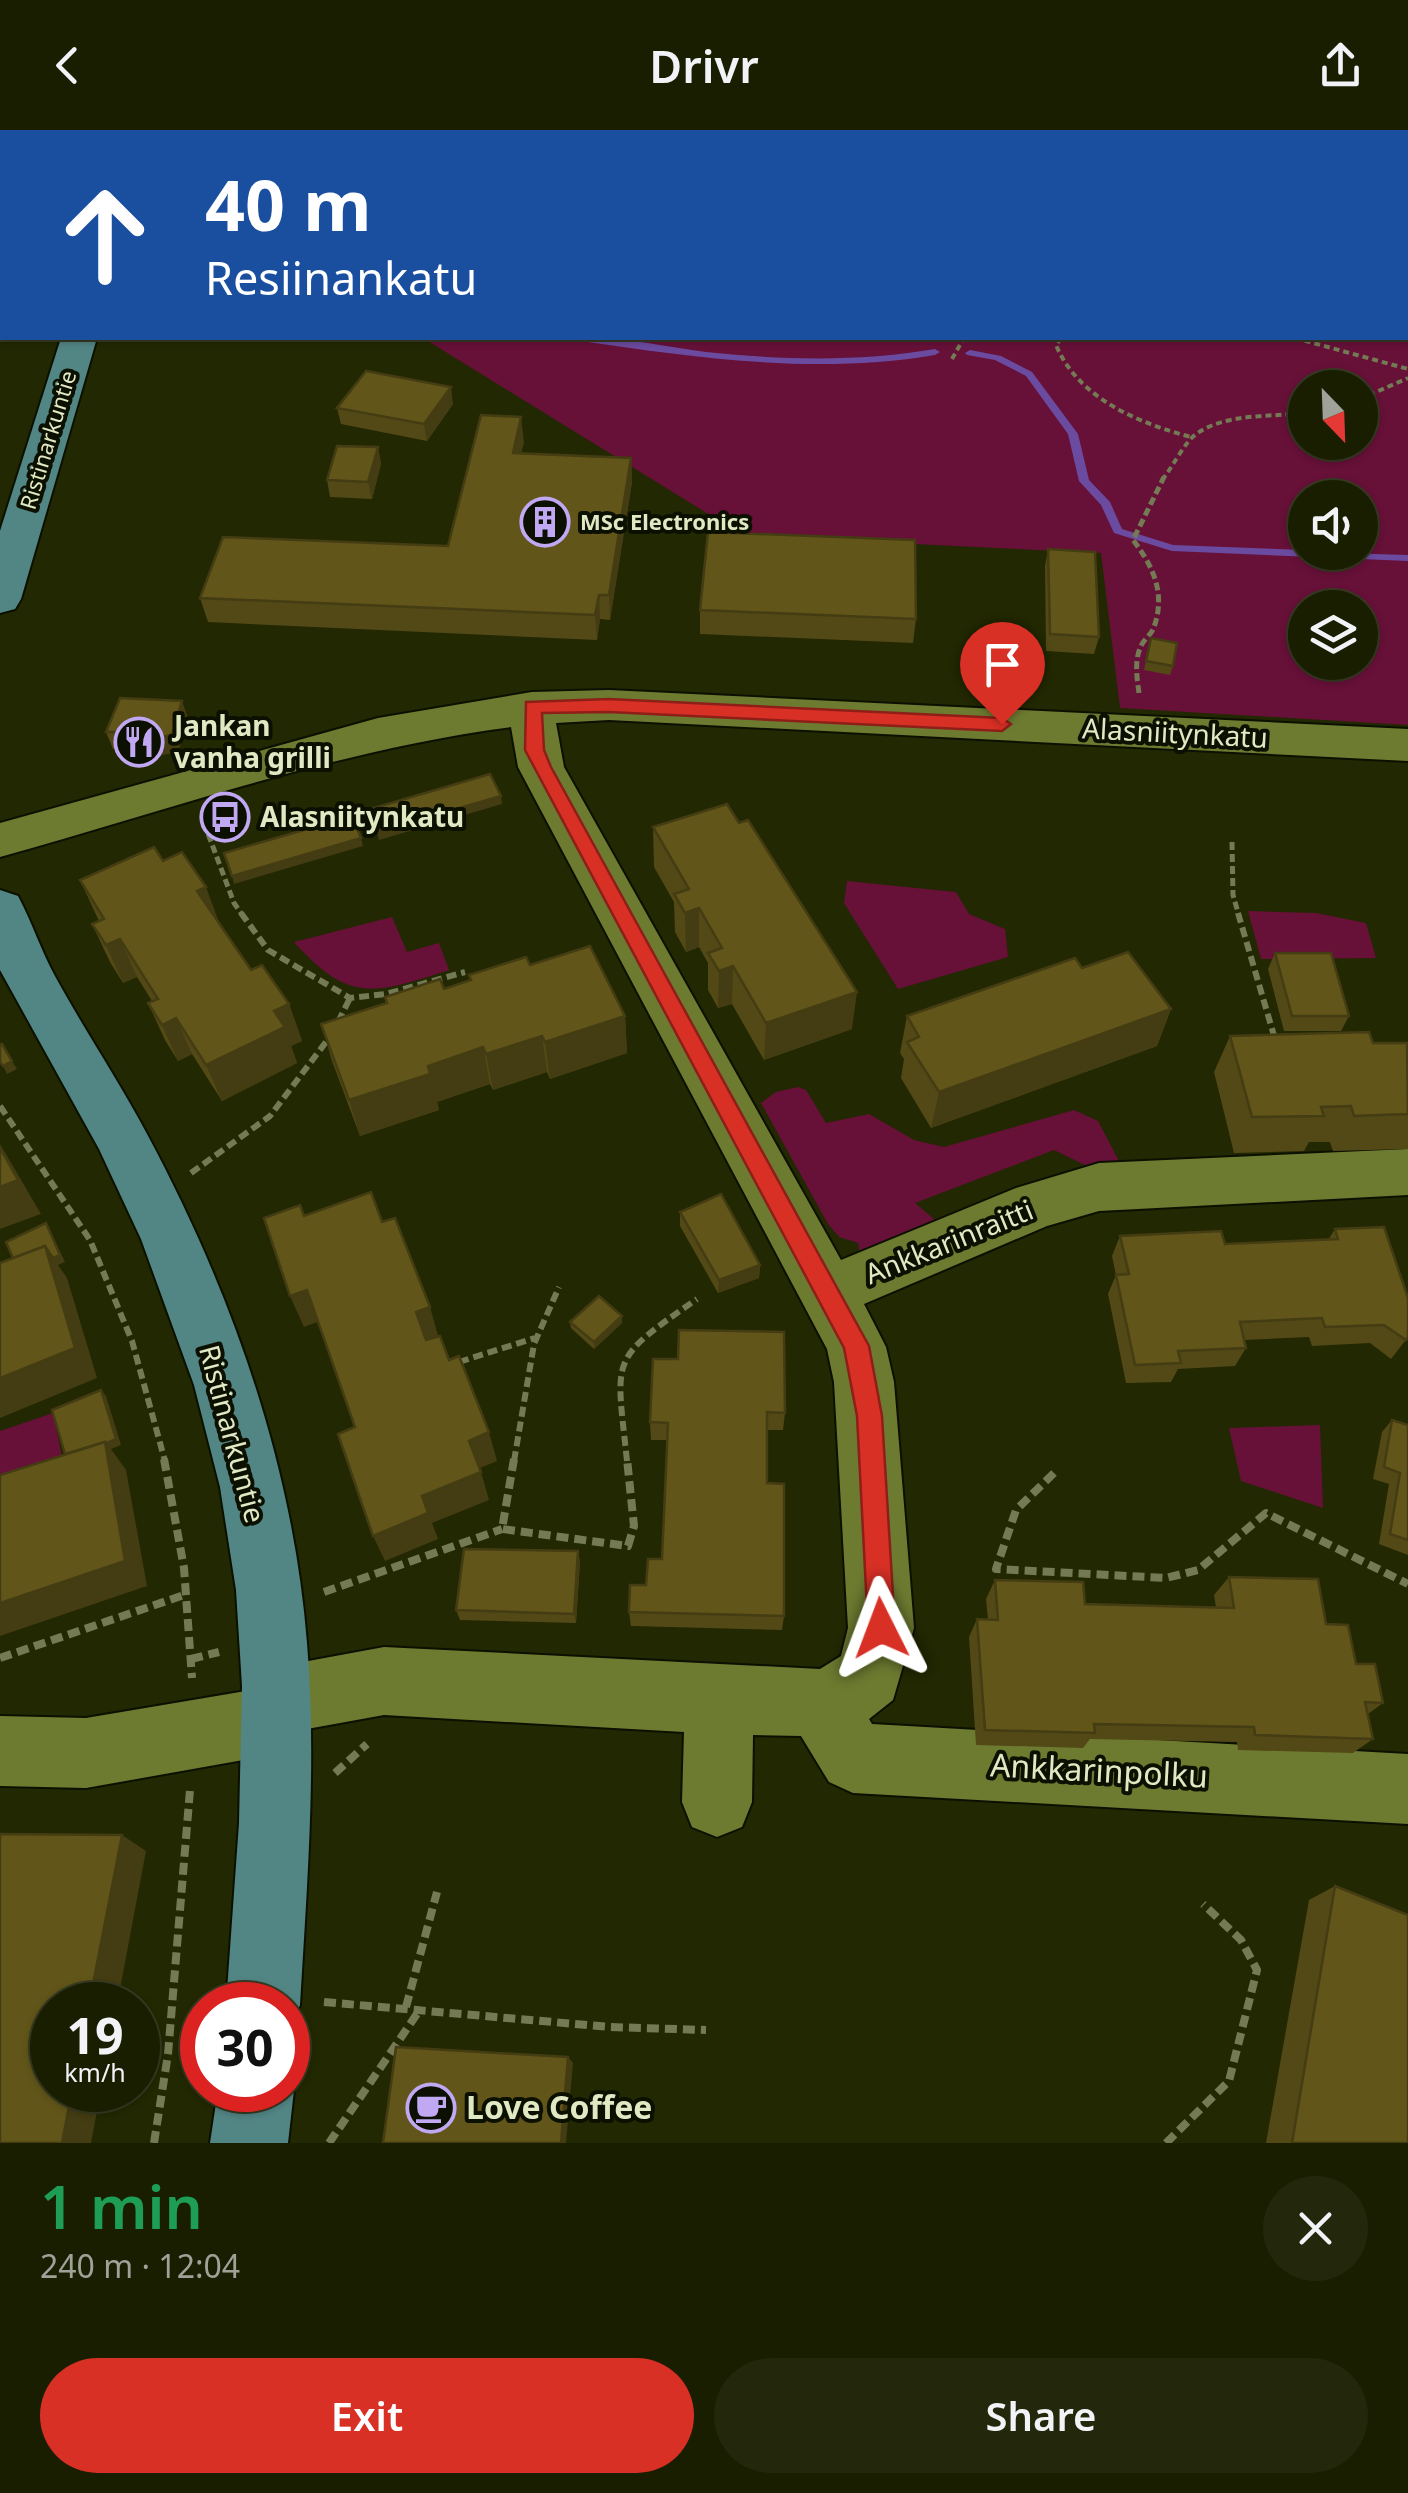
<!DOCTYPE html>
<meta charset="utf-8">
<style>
body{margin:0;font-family:"Noto Sans",sans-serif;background:#23270b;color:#f1f3f6;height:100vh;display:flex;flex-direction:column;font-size:38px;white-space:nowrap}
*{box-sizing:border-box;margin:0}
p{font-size:32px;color:#9fa299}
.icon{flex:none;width:55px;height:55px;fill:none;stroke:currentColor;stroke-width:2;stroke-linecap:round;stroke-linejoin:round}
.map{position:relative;height:2013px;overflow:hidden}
.drawer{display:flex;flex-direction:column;background:#1a1e01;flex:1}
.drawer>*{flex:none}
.banner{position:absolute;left:0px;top:0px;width:1410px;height:210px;box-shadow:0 2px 8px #0004,0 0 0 2px #383c23;background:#1a4fa0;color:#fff;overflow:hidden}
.needle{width:65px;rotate:157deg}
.tools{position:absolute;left:1288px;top:240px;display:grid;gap:20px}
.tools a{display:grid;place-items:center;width:90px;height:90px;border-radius:50%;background:#1a1e01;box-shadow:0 2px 8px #0004,0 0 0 2px #383c23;font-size:50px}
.speed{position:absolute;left:30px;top:1852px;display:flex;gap:20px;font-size:50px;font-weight:700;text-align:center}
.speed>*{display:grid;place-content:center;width:130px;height:130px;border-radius:50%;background:#1a1e01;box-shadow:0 2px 8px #0004,0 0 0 2px #383c23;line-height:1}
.speed small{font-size:25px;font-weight:400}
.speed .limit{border:15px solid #d22;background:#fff;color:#111}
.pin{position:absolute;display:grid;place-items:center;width:85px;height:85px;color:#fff;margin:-102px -42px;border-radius:50% 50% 50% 0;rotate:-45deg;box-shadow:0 0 10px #0007}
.pin .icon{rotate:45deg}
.me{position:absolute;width:110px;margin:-55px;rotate:357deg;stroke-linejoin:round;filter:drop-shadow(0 0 8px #0008)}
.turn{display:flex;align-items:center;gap:35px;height:210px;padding:0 40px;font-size:45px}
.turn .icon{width:130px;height:130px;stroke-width:2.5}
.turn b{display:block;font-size:70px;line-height:85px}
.round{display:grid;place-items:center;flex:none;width:105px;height:105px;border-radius:52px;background:#23270b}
.headline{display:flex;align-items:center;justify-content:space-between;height:170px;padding:0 40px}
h1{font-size:60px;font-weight:600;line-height:75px;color:#1e9e55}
.action{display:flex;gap:20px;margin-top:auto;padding:20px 40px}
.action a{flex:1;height:115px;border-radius:60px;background:#d93025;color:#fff;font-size:40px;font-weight:600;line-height:115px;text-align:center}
.action a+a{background:#23270b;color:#f1f3f6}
header{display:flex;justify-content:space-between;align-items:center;height:130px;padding:0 40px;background:#1a1e01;font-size:45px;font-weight:600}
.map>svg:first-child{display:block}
</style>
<header><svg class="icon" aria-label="back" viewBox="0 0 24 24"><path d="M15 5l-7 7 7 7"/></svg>Drivr<svg class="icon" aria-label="share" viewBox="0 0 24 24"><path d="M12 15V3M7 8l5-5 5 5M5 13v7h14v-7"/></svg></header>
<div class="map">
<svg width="1408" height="2013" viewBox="0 0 1408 2013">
<rect width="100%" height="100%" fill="#222801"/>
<!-- green -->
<g fill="#671038" fill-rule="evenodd">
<path d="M1408,200V595L1120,578L1101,423L744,406L423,208H1408ZM1305,258H1360V312H1305ZM1305,368H1360V422H1305ZM1305,478H1360V532H1305Z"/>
<polygon points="847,751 956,762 969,784 1005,799 1008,827 898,859 844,773"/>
<polygon points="1248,781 1316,783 1366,793 1376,828 1261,829"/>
<path d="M392,787L407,822L439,813L449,840C375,864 349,874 294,812Z"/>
<polygon points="798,957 806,960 826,993 869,984 914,1010 944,1017 1074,980 1098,991 1118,1029 1116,1039 1093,1039 1054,1020 915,1073 935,1090 935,1097 860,1123 858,1113 839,1107 828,1094 761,973 776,962"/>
<polygon points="53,1283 64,1336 0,1354 0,1301"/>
<polygon points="1320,1295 1323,1378 1241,1351 1229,1298"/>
</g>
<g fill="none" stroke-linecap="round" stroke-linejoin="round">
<!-- stream -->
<g fill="#6b4ba0" fill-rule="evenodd">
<polygon points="221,0 229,0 228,2 220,2"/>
<path d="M576,208C616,205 665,217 706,222C782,230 859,232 935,219L940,222L935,225C817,245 698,228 581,211Z"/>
<polygon points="970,220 1001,226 1032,242 1078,304 1089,350 1110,372 1122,399 1173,415 1305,420 1305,422 1408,425 1408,431 1172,421 1114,403 1101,375 1079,351 1068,304 1026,246 995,230 967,225 965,223"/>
</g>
<!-- minor casing -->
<g stroke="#0c1000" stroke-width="4">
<g id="minor">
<polygon points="1357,0 1389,0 1390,2 1358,2"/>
<path d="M609,560L1408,599V631L609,590L556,593L564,637L841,1130L1016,1058L1099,1033L1408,1019V1065L1099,1081L1047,1096L864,1174L886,1217L894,1252L914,1498L893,1570L869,1589L872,1594L1408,1624V1694L853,1663L829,1652L801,1606L753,1605L752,1672L742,1697L717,1707L692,1697L682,1672L684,1602L384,1585L307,1599L301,1614L277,1624L86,1658L0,1656V1586L86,1588L246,1561L252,1547L276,1537L384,1517L820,1539L841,1526L848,1498L834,1252L827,1219L518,637L511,597C336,620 169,680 0,727V693L378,588L532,562Z"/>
</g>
</g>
<!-- major casing -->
<g stroke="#0c1000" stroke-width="4">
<g id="major">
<polygon points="61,208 97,208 21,469 15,479 0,483 0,401"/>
<path d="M0,760L18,766C32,792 41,821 56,848C85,901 119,951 147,1004C231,1161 293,1334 307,1513C317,1633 307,1755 300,1875L288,1902V1875H226L239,1693L242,1556L236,1460L220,1357L194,1255L141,1109L99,1019L0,840Z"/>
<polygon points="288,1943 294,1960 288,2013 210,2013 218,1960 288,1960"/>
</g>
</g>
<!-- path-far3 -->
<g stroke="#747b54" stroke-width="4" stroke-dasharray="6 4" stroke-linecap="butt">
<path d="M1061,208L1056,215C1078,268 1138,293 1191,307"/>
<polyline points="1295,208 1408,239"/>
<polyline points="952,229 964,208"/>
<polyline points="1360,269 1408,248"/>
<path d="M1162,350C1172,338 1185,312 1195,305C1223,283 1271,287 1305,283"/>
</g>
<!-- path-far2 -->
<g stroke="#747b54" stroke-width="5" stroke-dasharray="8 4" stroke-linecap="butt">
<path d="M1139,563C1137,548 1134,531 1141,516C1144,509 1152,504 1154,497C1166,463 1153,436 1133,410L1164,347"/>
<polyline points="204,693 234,773 243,786"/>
<polyline points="1232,712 1233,765 1239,786"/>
</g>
<!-- path-far1 -->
<g stroke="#747b54" stroke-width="6" stroke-dasharray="10 5" stroke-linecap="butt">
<polyline points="241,783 268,820 350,868 386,864 465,842"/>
<polyline points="1238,783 1275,909"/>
<polyline points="338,892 350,868"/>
<polyline points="0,976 90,1110 132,1211 165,1331"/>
<polyline points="191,1043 270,986 329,908"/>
<polyline points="459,1232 535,1208"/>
<polyline points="514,1331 534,1214 559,1157"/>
<path d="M627,1331C616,1225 608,1231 697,1169"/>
</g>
<!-- path -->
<g stroke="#747b54" stroke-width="8" stroke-dasharray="12 6" stroke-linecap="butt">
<polyline points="164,1329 184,1438 192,1548"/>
<polyline points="514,1329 502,1399 628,1416 634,1396 627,1329"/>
<polyline points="1054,1343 1016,1380 996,1439 1166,1448 1198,1440 1266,1383 1408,1454"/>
<polyline points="324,1462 502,1399"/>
<polyline points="0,1528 184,1465"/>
<polyline points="191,1529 219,1522"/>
<polyline points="335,1643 367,1614"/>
<polyline points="324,1872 610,1897 706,1900"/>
<polyline points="406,1877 437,1762"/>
<polyline points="154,2013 168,1924 190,1660"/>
<polyline points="329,2013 421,1878"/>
<polyline points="1166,2013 1229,1951 1257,1840 1241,1810 1203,1774"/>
</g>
<!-- minor -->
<use href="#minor" fill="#6d7b30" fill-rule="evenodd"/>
<!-- major -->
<use href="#major" fill="#528685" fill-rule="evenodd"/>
</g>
<!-- wall -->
<g fill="#534916">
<polygon points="0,0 41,0 38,2 2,2 2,5 0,5"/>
<polygon points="686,0 807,0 807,2 690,2"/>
<rect x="868" y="0" width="202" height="2"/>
<polygon points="1124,0 1319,0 1318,2 1156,2"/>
<polygon points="453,274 427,311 341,294 337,278"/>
<polygon points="524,312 521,323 631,328 632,352 610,490 600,489 597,510 208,492 200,468 448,416"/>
<polygon points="378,317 381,334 372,369 330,367 327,350"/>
<polygon points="1048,419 1099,507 1094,524 1046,521 1045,436"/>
<polygon points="700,480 916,489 913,513 700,504"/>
<polygon points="1151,508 1173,536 1170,545 1144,540"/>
<polygon points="188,588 178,622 134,630 125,625 123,619 113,619 106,602"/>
<polygon points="653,697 852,899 764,930 732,874 718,878 708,860 708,833 699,817 686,822 675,802 674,772 654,737"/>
<polygon points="163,731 220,795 251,840 289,874 302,911 291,916 297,933 222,971 192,924 178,931 165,910 148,873 152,871 137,847 123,853 110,832 92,794 99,791 80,750"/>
<polygon points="1275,823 1349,886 1341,901 1284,901 1268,839"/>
<polygon points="530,835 625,886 627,923 550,949 547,942 493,960 490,954 437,972 439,980 360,1006 332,931 321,894 386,873 385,867 444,859 470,851 469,845"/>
<polygon points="1082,838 1171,879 1157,916 931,998 901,948 904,929 900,923 907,886"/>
<polygon points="1230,906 1408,915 1408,1019 1333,1021 1330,1012 1309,1012 1304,1021 1234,1023 1214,942"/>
<polygon points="680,1082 760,1135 759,1148 718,1163 680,1096"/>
<polygon points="1335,1099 1408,1207 1391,1229 1370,1213 1312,1216 1309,1207 1244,1210 1246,1218 1235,1236 1178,1239 1171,1252 1126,1253 1108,1164 1116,1145 1112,1126 1120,1106 1225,1114 1328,1110"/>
<polygon points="570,1192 622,1193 594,1219 571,1198"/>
<polygon points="653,1229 785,1283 783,1300 767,1300 767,1353 784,1486 782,1500 631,1496 629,1482 662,1429 667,1310 651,1310 650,1292"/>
<polygon points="1392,1290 1408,1295 1408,1425 1379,1414 1389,1354 1373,1349 1382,1302"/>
<polygon points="580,1431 576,1493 460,1490 456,1480"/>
<polygon points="1229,1447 1326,1494 1383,1573 1368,1584 1373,1609 1353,1623 1238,1620 1237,1612 1090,1609 1083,1618 976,1615 969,1507 977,1489 988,1490 986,1469 995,1450 1085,1474 1216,1477 1214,1465"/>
<polygon points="1335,1756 1408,2013 1266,2013 1309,1770"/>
</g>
<!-- shaded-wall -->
<g fill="#443c12">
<polygon points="451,257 453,274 427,311 424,294"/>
<polygon points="521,287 524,312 515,347 513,323"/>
<polygon points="378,317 381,334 372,369 368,352"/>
<polygon points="631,328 632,352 610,490 609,465"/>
<polygon points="599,465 600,489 597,510 595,485"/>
<polygon points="182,571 188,588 178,622 134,630 127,614"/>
<polygon points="501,666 502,674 379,710 377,702"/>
<polygon points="361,708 363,716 234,754 232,746"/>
<polygon points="206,757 220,795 197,761"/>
<polygon points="699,778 699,817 686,822 685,783"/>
<polygon points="120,809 137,847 123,853 106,815"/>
<polygon points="733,836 732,874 718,878 719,841"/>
<polygon points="857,862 852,899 764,930 766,893"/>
<polygon points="289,874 302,911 291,916 297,933 222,971 206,935 274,881"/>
<polygon points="1171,879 1157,916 931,998 939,962"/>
<polygon points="625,886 627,923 550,949 545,912"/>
<polygon points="176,888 192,924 178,931 162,895"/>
<polygon points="542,906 547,942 493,960 486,924"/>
<polygon points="483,917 490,954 437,972 439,980 360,1006 349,970 428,936"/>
<polygon points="12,931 17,939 7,944 3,936"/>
<polygon points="0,1014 41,1084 0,1099"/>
<polygon points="46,1093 65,1132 58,1135 67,1148 97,1248 0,1288 0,1248 45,1116"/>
<polygon points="760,1135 759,1148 718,1163 719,1150"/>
<polygon points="307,1160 320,1191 304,1197 290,1166"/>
<polygon points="430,1177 439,1209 426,1214 416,1182"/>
<polygon points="622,1186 622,1193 594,1219 594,1212"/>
<polygon points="101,1260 106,1266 121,1315 111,1319 126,1340 147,1456 0,1506 0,1473 106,1321"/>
<polygon points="489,1302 497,1331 478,1339 469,1311"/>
<polygon points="481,1342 489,1370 432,1393 438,1409 385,1431 373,1406 422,1366"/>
<polygon points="578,1421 580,1431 576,1493 574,1484"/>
<polygon points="122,1705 146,1721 117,1875 89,1875"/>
<polygon points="568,1927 573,1933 566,2013 561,2013"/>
<polygon points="72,1960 101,1960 91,2013 62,2013"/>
</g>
<!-- building -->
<g fill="#615519" stroke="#443c12" stroke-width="2.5">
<polygon points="258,0 494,0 492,2 257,2"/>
<polygon points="715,0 788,0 789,2 716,2"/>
<polygon points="1018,0 1070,0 1070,2 1042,2"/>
<polygon points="366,241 451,257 424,294 337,278"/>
<polygon points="481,285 521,287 513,323 631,328 609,465 599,465 595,485 200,468 223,407 448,416"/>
<polygon points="337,316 378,317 368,352 327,350"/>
<polygon points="708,402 915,410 916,489 700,480"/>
<polygon points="1048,419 1095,422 1099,507 1050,504"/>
<polygon points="1151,508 1177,513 1173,536 1146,531"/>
<polygon points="120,568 182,571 172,605 127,614 119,609 118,602 106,602"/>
<polygon points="490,644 501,666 377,702 367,680"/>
<polygon points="727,674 739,693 748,690 857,862 766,893 733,836 719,841 708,823 722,818 699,778 685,783 674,764 689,759 653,697"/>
<polygon points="352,686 361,708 232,746 224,723"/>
<polygon points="154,717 163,731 182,722 206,757 197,761 251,840 262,835 289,874 274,881 285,897 206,935 176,888 162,895 148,873 158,869 120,809 106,815 92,794 104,789 80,750"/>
<polygon points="590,816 625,886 545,912 542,906 486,924 483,917 428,936 430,944 349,970 321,894 387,873 385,867 440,849 444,859 471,850 469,845 526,827 530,835"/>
<polygon points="1128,822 1171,879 939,962 907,912 919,907 907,886 1075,828 1082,838"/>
<polygon points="1275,823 1331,823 1349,886 1292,886"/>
<polygon points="1369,902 1373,913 1407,913 1408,984 1354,986 1351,976 1321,977 1324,986 1252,987 1230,906"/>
<polygon points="2,914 12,931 3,936 0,932 0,915"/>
<polygon points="0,1018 18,1050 0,1057"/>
<polygon points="371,1062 382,1092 395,1088 430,1177 416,1182 426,1210 440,1206 449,1230 459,1226 489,1302 469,1311 481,1342 422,1366 428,1383 373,1406 338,1304 355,1297 307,1160 290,1166 264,1088 300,1075 304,1086"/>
<polygon points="721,1064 760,1135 719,1150 680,1082"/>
<polygon points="46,1093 60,1125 53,1128 45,1116 13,1128 6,1112"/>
<polygon points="1384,1097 1408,1168 1408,1207 1406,1210 1384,1195 1325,1197 1322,1188 1240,1192 1246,1218 1178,1221 1181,1233 1135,1235 1116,1145 1129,1144 1120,1106 1221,1101 1225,1114 1338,1109 1335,1099"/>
<polygon points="45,1116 75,1218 0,1248 0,1133"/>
<polygon points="599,1166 622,1186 594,1212 570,1192"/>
<polygon points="679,1200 784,1202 785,1283 767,1282 767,1353 784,1354 784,1486 629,1482 630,1455 646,1455 648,1429 662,1429 668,1293 650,1292 653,1229 678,1229"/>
<polygon points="101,1260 116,1309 105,1314 105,1312 65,1324 52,1280"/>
<polygon points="1392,1290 1408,1295 1408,1410 1390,1404 1400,1343 1384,1337"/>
<polygon points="105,1312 125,1431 0,1473 0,1345"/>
<polygon points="464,1419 578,1421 574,1484 456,1480"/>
<polygon points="1229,1447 1318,1449 1326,1494 1348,1495 1356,1534 1375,1534 1383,1573 1365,1572 1373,1609 1255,1605 1254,1597 1094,1594 1095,1603 985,1600 977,1489 998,1490 995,1450 1083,1452 1085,1474 1234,1478"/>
<polygon points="0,1704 122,1705 89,1875 52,1875 52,1960 72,1960 62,2013 0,2013"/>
<polygon points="1335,1756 1408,1785 1408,2013 1292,2013"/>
<polygon points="396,1917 568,1927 561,2013 383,2013"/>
</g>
<!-- route -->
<polygon fill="#d93025" stroke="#8d1f18" stroke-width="2.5" points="609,569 1002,588 1011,594 1002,601 609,582 542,583 544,620 551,637 869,1216 882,1286 895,1498 891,1507 881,1511 872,1507 868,1498 857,1286 844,1218 525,620 526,572"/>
<!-- icons -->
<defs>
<g id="building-ring" transform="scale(2.5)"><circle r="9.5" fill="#0c1000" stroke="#c0a8f3" stroke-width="1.5"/><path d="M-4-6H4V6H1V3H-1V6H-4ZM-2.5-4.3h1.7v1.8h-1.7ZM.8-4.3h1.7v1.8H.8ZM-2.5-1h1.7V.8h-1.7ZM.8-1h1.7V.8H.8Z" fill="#c0a8f3"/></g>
<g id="restaurant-ring" transform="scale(2.5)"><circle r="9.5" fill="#0c1000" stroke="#c0a8f3" stroke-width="1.5"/><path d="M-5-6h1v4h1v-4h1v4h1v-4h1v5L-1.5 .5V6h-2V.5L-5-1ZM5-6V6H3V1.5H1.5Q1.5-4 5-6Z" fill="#c0a8f3"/></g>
<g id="bus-ring" transform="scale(2.5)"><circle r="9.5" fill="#0c1000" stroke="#c0a8f3" stroke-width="1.5"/><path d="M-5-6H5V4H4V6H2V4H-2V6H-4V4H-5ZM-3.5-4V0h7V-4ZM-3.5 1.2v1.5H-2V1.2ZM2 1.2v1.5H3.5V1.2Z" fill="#c0a8f3"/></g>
<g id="cafe-ring" transform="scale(2.5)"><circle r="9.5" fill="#0c1000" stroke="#c0a8f3" stroke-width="1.5"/><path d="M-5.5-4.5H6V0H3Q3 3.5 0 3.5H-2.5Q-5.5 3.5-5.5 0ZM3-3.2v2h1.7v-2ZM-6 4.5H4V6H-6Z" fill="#c0a8f3"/></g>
</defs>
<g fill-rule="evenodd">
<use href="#building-ring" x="545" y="392"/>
<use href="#restaurant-ring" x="139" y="612"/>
<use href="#bus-ring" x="225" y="687"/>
<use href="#cafe-ring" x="431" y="1978"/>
</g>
<g text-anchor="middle" stroke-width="8" stroke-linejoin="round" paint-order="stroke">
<!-- far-street labels -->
<g font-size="22" fill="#e0e9c3" stroke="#0c1000">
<text transform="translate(48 310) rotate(-73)" y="8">Ristinarkuntie</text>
</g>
<!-- far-poi labels -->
<g font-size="22" font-weight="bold" fill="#e0e9c3" stroke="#0c1000" text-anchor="start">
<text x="580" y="400">MSc Electronics</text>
</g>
<!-- poi labels -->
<g font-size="28" font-weight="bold" fill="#e0e9c3" stroke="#0c1000" text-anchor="start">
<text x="174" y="606">Jankan<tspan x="174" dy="32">vanha grilli</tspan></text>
<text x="260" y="697">Alasniitynkatu</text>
</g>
<!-- street labels -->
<g font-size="28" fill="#e0e9c3" stroke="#0c1000">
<text transform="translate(1175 603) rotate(3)" y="10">Alasniitynkatu</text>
<text transform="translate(949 1112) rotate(-22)" y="10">Ankkarinraitti</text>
<text transform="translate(232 1304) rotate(75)" y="10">Ristinarkuntie</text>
</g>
<!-- near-street labels -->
<g font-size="32" fill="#e0e9c3" stroke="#0c1000">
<text transform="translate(1099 1641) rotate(3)" y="11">Ankkarinpolku</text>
</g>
<!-- near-poi labels -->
<g font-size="32" font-weight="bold" fill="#e0e9c3" stroke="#0c1000" text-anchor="start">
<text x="466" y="1989">Love Coffee</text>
</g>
</g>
</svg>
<div class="tools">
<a><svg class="needle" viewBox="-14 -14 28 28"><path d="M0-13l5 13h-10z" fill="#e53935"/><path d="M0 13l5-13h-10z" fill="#9fa299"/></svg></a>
<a><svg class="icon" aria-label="sound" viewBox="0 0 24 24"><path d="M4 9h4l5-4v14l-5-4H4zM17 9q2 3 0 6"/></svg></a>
<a><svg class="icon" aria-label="layers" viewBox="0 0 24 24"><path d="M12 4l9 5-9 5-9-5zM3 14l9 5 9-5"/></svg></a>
</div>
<div class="speed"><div>19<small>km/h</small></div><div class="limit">30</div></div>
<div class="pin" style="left:1002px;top:594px;background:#d93025"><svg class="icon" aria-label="arrive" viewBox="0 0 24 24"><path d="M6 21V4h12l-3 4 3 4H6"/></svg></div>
<svg class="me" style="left:881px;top:1498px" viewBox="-20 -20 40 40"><path d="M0-17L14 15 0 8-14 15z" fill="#d93025" stroke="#fff" stroke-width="4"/></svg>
<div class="banner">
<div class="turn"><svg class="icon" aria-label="ahead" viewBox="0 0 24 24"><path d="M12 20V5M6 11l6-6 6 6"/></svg><div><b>40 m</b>Resiinankatu</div></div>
</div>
</div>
<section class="drawer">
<div class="headline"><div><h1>1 min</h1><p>240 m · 12:04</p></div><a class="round"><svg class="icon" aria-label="close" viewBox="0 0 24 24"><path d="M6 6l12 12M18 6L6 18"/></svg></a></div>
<div class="action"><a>Exit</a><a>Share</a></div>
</section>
